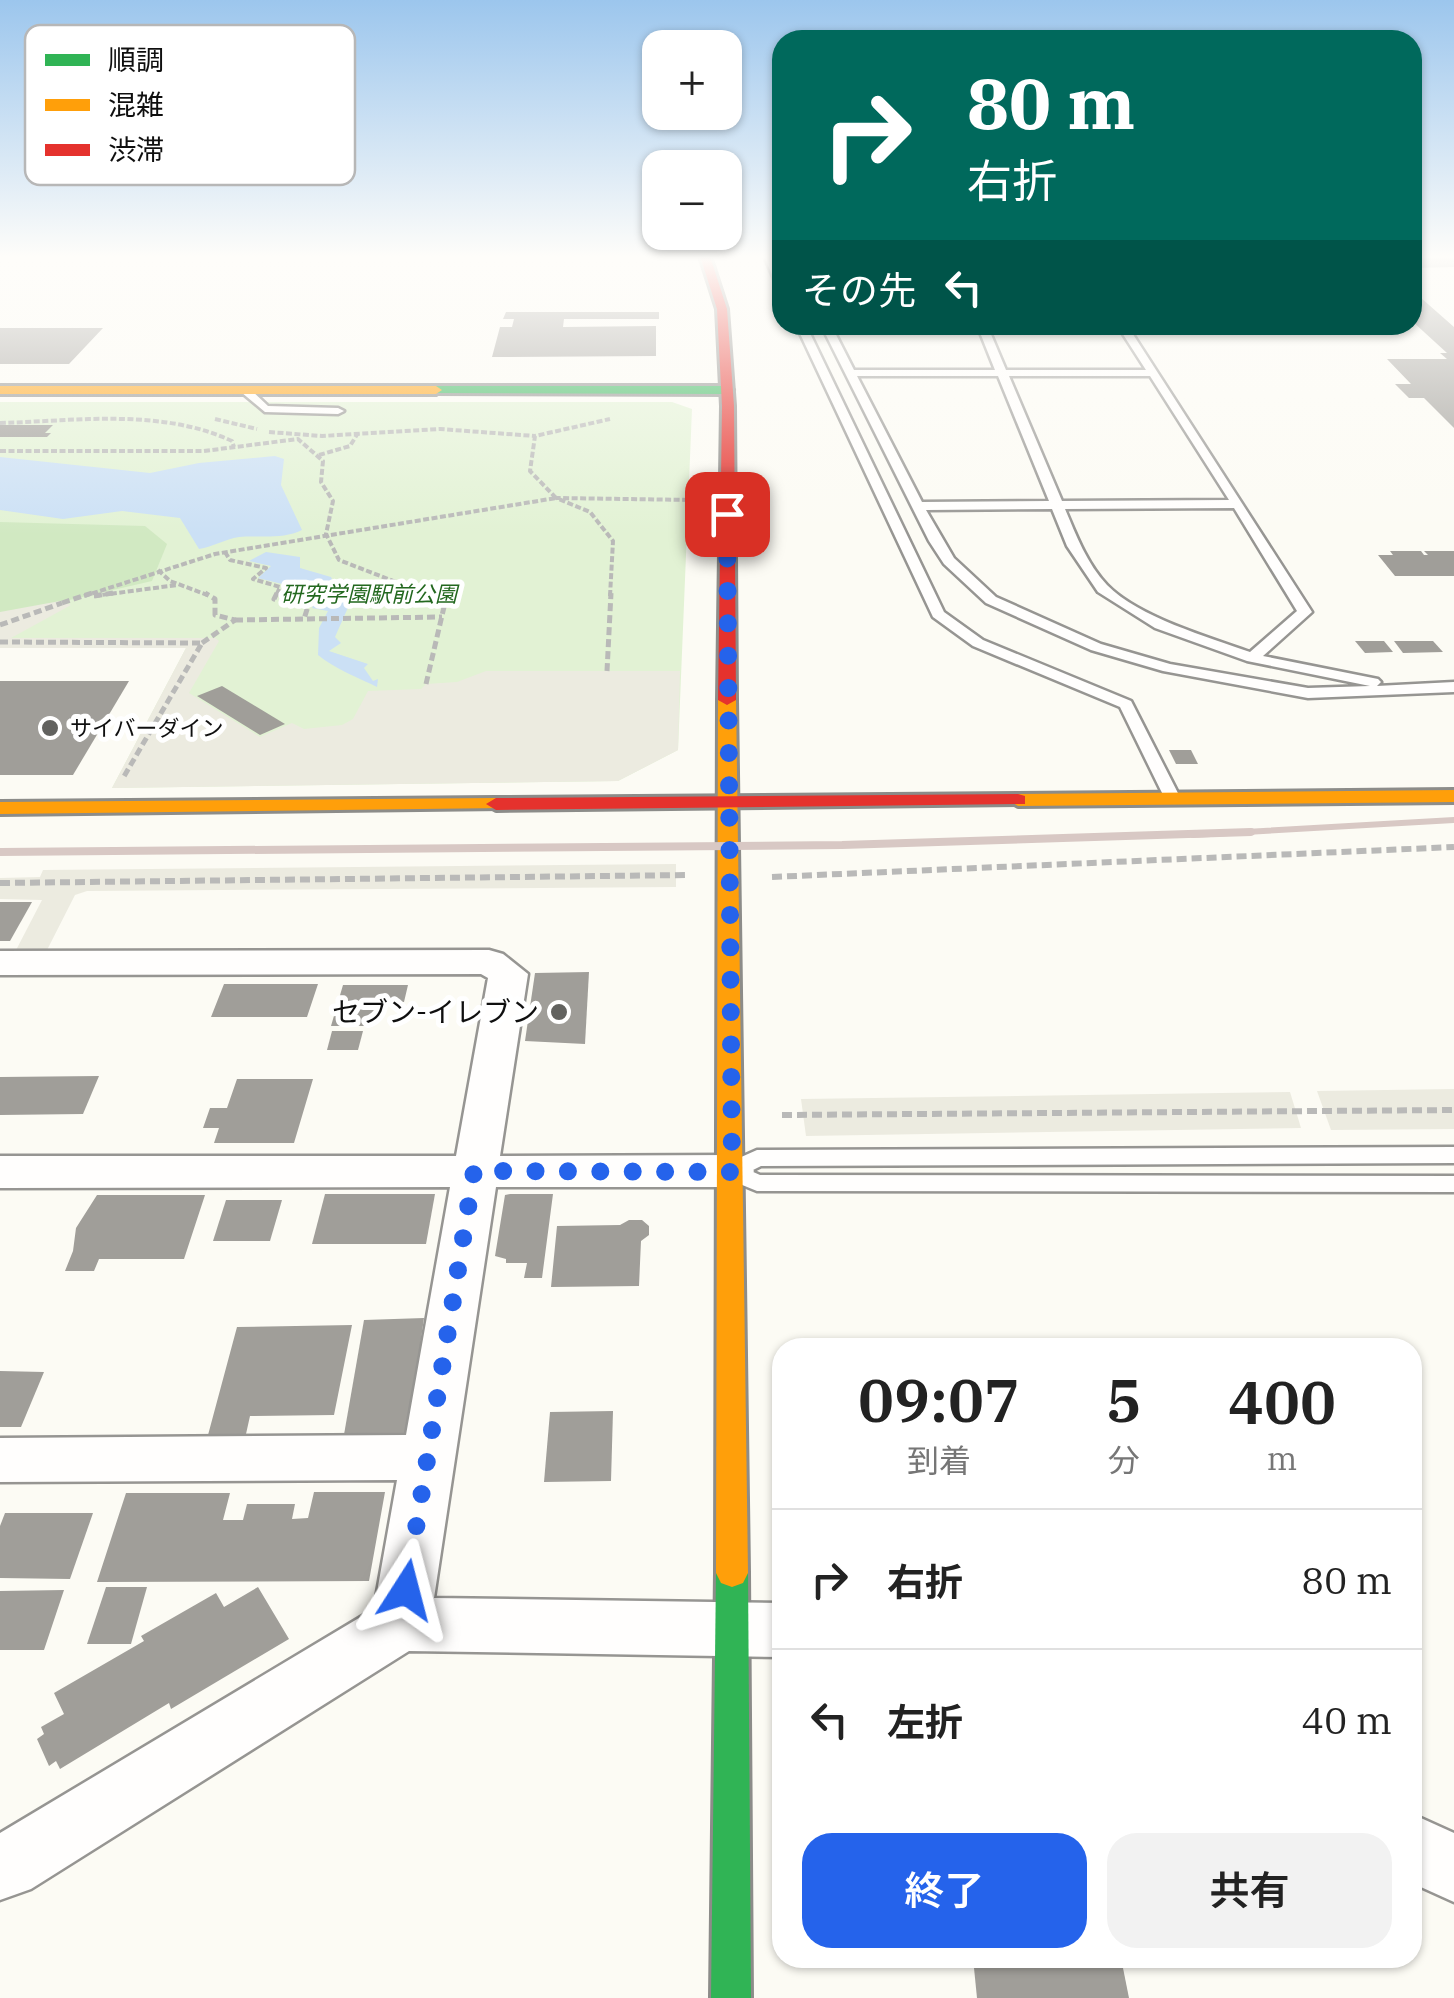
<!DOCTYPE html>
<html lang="ja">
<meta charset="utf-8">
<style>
body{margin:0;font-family:"IBM Plex Serif","Noto Sans JP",serif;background:#f2f2f2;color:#222;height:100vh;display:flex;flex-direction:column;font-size:38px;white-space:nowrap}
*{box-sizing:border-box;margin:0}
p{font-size:32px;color:#767676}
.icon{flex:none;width:55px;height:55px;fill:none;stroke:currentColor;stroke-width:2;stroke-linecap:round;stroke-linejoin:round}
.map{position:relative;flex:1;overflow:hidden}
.side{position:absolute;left:772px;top:1338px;width:650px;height:630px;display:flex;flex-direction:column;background:#fff;border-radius:30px;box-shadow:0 2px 8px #0004}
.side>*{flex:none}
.guide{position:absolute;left:772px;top:30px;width:650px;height:305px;border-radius:30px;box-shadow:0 2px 8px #0004;background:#00695c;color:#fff;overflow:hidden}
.fabs{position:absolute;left:642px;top:30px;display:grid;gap:20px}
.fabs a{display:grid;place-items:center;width:100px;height:100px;border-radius:20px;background:#fff;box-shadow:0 2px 8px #0004;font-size:50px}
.pin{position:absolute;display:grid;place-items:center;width:85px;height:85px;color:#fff;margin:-42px;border-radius:20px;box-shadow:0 5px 15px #0006}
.me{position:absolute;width:110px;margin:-55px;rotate:9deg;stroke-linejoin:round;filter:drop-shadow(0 0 8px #0008)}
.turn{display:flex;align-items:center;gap:35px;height:210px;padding:0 30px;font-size:45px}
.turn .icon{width:130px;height:130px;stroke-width:2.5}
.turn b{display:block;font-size:70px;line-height:85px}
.then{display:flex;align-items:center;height:95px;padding:0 30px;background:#0003;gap:20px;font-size:38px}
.eta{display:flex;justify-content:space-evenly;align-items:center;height:170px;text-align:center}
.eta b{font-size:60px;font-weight:600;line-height:70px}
.primary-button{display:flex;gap:20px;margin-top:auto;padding:20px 30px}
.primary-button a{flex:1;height:115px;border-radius:30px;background:#2563eb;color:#fff;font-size:40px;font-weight:600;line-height:115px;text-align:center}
.primary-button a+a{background:#f2f2f2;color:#222}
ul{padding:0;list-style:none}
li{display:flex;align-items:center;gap:30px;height:140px;padding:0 30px;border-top:2px solid #e0e0e0}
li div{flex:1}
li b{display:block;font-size:38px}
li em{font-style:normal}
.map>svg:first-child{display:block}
</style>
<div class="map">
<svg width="1454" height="1998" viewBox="0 0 1454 1998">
<rect width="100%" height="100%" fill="#fcfbf4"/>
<!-- green -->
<polygon fill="#e2f2d4" points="0,402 672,402 692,409 678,750 618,781 112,788 186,648 0,648"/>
<!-- forest -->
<polygon fill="#d1e9c2" points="0,522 145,526 167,544 152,581 0,616"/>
<!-- plaza -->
<g fill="#ecebe0">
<polygon points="60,601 71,605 11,638 215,638 219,641 189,693 260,737 292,723 304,729 342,725 353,719 368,691 421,689 426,684 457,682 486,671 680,671 678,750 618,781 112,788 186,648 0,648 0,612"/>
<polygon points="676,864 676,887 87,891 75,895 45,954 14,954 42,900 0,899 0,878 40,877 43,870"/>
<polygon points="1454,1089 1454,1129 1331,1130 1317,1091"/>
<polygon points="1290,1092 1301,1128 806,1136 801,1099"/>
</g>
<!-- water -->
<g fill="#cbe0f5">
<path d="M275,456L284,459L281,485L302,530C282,540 259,535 239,537C225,539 213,547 199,549L180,518L122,511L63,519L0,510V457L150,473L199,463Z"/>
<path d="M266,552L300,557V568L331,577L334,583L354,594L335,637L341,643L329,651L368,664L364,668L373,681L378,679L377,687C361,679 333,668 318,655L319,628L328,611L312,608L316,600L281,597L286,585L258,578L271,566L249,561Z"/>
</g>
<!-- building -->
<g fill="#a09e99">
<polygon points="1412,256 1454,256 1454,267 1412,268"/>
<polygon points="1412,290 1454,327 1454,428 1424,398 1409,398 1395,384 1411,384 1387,359 1447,359 1440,353 1447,353 1412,321"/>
<polygon points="506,312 659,312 659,319 564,319 563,327 656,326 656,356 492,357 500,327 512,327 514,319 503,319"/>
<polygon points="0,328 103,328 69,364 0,364"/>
<polygon points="0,425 53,425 45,433 51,433 47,437 0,437"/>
<polygon points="1390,551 1421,551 1424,555 1428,555 1424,551 1454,551 1454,576 1395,576 1378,555 1393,555"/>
<polygon points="1355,641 1384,641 1393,652 1365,653"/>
<polygon points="1394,641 1433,641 1443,652 1403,653"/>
<polygon points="0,681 129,681 73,775 0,775"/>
<polygon points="222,686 285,724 260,735 197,696"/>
<polygon points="1169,750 1191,750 1198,764 1176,764"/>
<polygon points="0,902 32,902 10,941 0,941"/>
<polygon points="589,972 585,1044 525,1041 535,973"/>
<polygon points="224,984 318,984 307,1017 211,1017"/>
<polygon points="343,985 408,985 404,1002 377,1002 370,1026 331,1026"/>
<polygon points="332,1031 363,1031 358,1050 327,1050"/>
<polygon points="99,1076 83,1114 0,1115 0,1077"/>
<polygon points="237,1079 313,1079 294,1143 214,1143 219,1128 203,1128 210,1108 227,1108"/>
<polygon points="325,1194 435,1194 426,1244 312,1244"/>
<polygon points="510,1194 553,1194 542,1278 524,1278 527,1263 506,1263 506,1259 495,1256 505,1195"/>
<polygon points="97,1195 205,1195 184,1259 99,1259 94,1271 65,1271 73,1251 76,1228"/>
<polygon points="226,1200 282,1200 270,1241 213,1241"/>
<polygon points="629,1220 642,1220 649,1226 649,1235 641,1241 639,1286 551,1287 557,1226 620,1225"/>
<polygon points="424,1318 406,1444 342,1446 364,1320"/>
<polygon points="352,1325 334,1415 250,1416 246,1434 208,1435 237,1327"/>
<polygon points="0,1371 44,1372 21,1427 0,1427"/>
<polygon points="613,1411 611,1481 544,1482 550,1412"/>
<polygon points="314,1492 385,1492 369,1581 97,1582 126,1493 230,1493 223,1520 243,1520 247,1504 295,1504 292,1519 308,1518"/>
<polygon points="5,1513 93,1513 70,1579 0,1578 0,1526"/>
<polygon points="106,1587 147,1587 131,1644 87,1644"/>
<polygon points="258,1587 289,1639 171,1709 169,1703 60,1769 56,1761 49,1766 37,1739 44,1734 41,1727 64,1714 54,1693 144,1641 141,1636 216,1593 224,1607"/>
<polygon points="64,1590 44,1650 0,1650 0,1591"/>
<polygon points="973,1958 1121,1958 1129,1998 977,1998"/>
</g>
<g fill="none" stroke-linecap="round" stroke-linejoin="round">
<!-- lane casing -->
<g stroke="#969592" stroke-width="5">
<g id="lane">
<polygon points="764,256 772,256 782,277 782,289 777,286"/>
<polygon points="796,325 806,325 944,612 983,640 1131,701 1181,799 1179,803 1167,803 1165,799 1120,707 973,646 933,617"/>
<path d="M821,325H831L854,370H995L977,325H987L1006,370H1146L1117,325H1127L1312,612L1263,656L1378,679L1381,682L1377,686L1454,682V692L1308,698L1163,671L1091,650L986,603L944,564L929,541ZM857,376H998L1049,501L922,502ZM1009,376H1150L1229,500L1062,501ZM1234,508L1297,611L1250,652C1208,637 1138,617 1107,585C1087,564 1076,535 1065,509ZM1052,509L1067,546L1098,592L1155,628L1247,661L1370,686L1308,688L1170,664L1101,644L996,597L954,558L926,510Z"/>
<polygon points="241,388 249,388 268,406 338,408 344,411 338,414 265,412 241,392"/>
<polygon points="1454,1147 1454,1163 761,1166 751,1171 760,1175 1454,1176 1454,1192 757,1191 730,1180 727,1174 730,1162 757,1150"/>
</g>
</g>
<!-- street casing -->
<g stroke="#969592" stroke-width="5">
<g id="street">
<polygon points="489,950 503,954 528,974 500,1156 731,1155 747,1160 754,1171 747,1182 731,1187 496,1187 434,1598 782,1603 782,1657 409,1651 31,1889 0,1900 0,1833 374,1609 397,1480 0,1482 0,1438 406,1435 450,1187 0,1188 0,1156 456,1156 488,978 481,974 0,975 0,951"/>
<polygon points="1412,1814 1454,1833 1454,1902 1412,1883"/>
</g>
</g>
<!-- fast casing -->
<g stroke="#8c8c89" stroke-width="6">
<g id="fast">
<polygon points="436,386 727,386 733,390 727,394 432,393 430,390"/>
<polygon points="732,1559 743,1563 748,1573 751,1998 711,1998 716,1573 721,1563"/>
</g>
</g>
<!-- slow casing -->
<g stroke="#8c8c89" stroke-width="6">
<g id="slow">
<polygon points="0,386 436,386 442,390 436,394 0,394"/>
<polygon points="727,695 736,700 748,1573 743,1583 732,1587 721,1583 716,1573 718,700"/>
<polygon points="1454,790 1454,802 1018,806 1008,800 1018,794"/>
<polygon points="496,798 506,804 503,808 0,814 0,802"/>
</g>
</g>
<!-- jam casing -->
<g stroke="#8c8c89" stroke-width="6">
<g id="jam">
<polygon points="700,256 710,256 727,309 734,406 736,700 727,705 718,700 722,406 717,309"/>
<polygon points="1018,794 1025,796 1025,804 496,810 486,804 496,798"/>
</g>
</g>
<!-- path-far2 -->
<g stroke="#b9b9b8" stroke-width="4" stroke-dasharray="6 2.5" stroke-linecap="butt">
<polyline points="215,419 257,429"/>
<path d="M0,423C76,421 161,408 232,441L234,447"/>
<polyline points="269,432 322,436 440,429 535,436"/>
<polyline points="0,451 204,451 298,439 323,461 321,482 333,501 326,534 339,560 432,596"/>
<polyline points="319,455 350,446 358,433"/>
<polyline points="556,498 530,471 535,436 610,419"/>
<polyline points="225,552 230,560 266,568 253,579 280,587 276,596"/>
<polyline points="158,570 170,581 210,596"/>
<polyline points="84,596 215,554 556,498"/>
<polyline points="94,596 177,585"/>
<polyline points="610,596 613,541 590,512 556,498 695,500"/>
</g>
<!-- path-far1 -->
<g stroke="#b9b9b8" stroke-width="5" stroke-dasharray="8 4" stroke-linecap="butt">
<polyline points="277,593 274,599 309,603 304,619"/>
<polyline points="94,596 113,593"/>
<polyline points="62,603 92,593"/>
<polyline points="235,620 442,617"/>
<polyline points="0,625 62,603"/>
<polyline points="0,642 202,643 123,778"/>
<polyline points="202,643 235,620 215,615 215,599 205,593"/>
<polyline points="607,671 611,593"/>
<polyline points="426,684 444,607 429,593"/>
</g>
<!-- path -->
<g stroke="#b9b9b8" stroke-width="6" stroke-dasharray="10 5" stroke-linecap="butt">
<polyline points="772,877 1454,847"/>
<polyline points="0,883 689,875"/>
<polyline points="782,1115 1454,1110"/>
</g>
<!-- lane -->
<use href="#lane" fill="#fffefd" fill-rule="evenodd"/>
<!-- street -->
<use href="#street" fill="#fffefd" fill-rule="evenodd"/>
<!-- fast -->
<use href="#fast" fill="#30b455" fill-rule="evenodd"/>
<!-- slow -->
<use href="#slow" fill="#ff9f0a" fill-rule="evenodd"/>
<!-- jam -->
<use href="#jam" fill="#e5322d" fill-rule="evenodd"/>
<!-- rail-far1 -->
<polyline stroke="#d8c8c4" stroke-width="6" points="1193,835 1454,820"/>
<!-- rail -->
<polyline stroke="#d8c8c4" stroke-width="8" points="0,852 842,845 1251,832"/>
</g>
<!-- sky -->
<linearGradient id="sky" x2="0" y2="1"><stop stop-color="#9cc6ed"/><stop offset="0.48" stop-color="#fefdfa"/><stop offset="1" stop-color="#fefdfa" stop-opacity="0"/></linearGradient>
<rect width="1454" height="535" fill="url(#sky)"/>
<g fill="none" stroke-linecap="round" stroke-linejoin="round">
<!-- route -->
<polyline stroke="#2563eb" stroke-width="18" stroke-dasharray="0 32.4" points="406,1590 474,1171 732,1172 727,514"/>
</g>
<!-- markers -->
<g fill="#62625f" stroke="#fff" stroke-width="4">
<circle cx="50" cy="728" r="10"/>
<circle cx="559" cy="1012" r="10"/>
</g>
<g text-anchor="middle" stroke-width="10" stroke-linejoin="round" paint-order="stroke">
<!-- far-park labels -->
<g font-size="22" font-style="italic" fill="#23681f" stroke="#fff">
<text x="369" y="602">研究学園駅前公園</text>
</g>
<!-- far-poi labels -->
<g font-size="22" fill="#0f0f0f" stroke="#fff" text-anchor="start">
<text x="70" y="736">サイバーダイン</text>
</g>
<!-- poi labels -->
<g font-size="28" fill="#0f0f0f" stroke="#fff" text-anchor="end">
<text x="539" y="1022">セブン-イレブン</text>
</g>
</g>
<!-- legend -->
<rect x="25" y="25" width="330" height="160" rx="15" fill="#fff" stroke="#b7b7b7" stroke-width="2.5"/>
<rect x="45" y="54" width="45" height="12" fill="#30b455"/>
<rect x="45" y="99" width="45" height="12" fill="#ff9f0a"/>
<rect x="45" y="144" width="45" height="12" fill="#e5322d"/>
<g font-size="28" fill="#0f0f0f">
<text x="108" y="70">順調</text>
<text x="108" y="115">混雑</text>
<text x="108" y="160">渋滞</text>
</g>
</svg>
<div class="fabs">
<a>+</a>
<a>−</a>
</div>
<div class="pin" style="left:727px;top:514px;background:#d93025"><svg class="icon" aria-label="arrive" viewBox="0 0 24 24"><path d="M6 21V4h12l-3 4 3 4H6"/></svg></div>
<svg class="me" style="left:406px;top:1590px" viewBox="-20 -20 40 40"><path d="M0-17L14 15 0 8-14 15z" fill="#2563eb" stroke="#fff" stroke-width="4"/></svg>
<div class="guide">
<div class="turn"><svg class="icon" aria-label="right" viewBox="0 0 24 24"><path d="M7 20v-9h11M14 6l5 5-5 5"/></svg><div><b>80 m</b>右折</div></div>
<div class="then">その先<svg class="icon" aria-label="left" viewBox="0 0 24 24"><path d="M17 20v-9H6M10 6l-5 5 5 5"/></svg></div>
</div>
<section class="side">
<div class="eta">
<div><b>09:07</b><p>到着</p></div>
<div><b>5</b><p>分</p></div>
<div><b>400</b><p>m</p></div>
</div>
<ul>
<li><svg class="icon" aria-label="right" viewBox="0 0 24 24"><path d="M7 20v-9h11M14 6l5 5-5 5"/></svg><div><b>右折</b></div><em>80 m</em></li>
<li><svg class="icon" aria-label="left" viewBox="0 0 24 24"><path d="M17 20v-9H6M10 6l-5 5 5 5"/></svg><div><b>左折</b></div><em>40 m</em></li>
</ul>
<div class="primary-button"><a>終了</a><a>共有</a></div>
</section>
</div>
